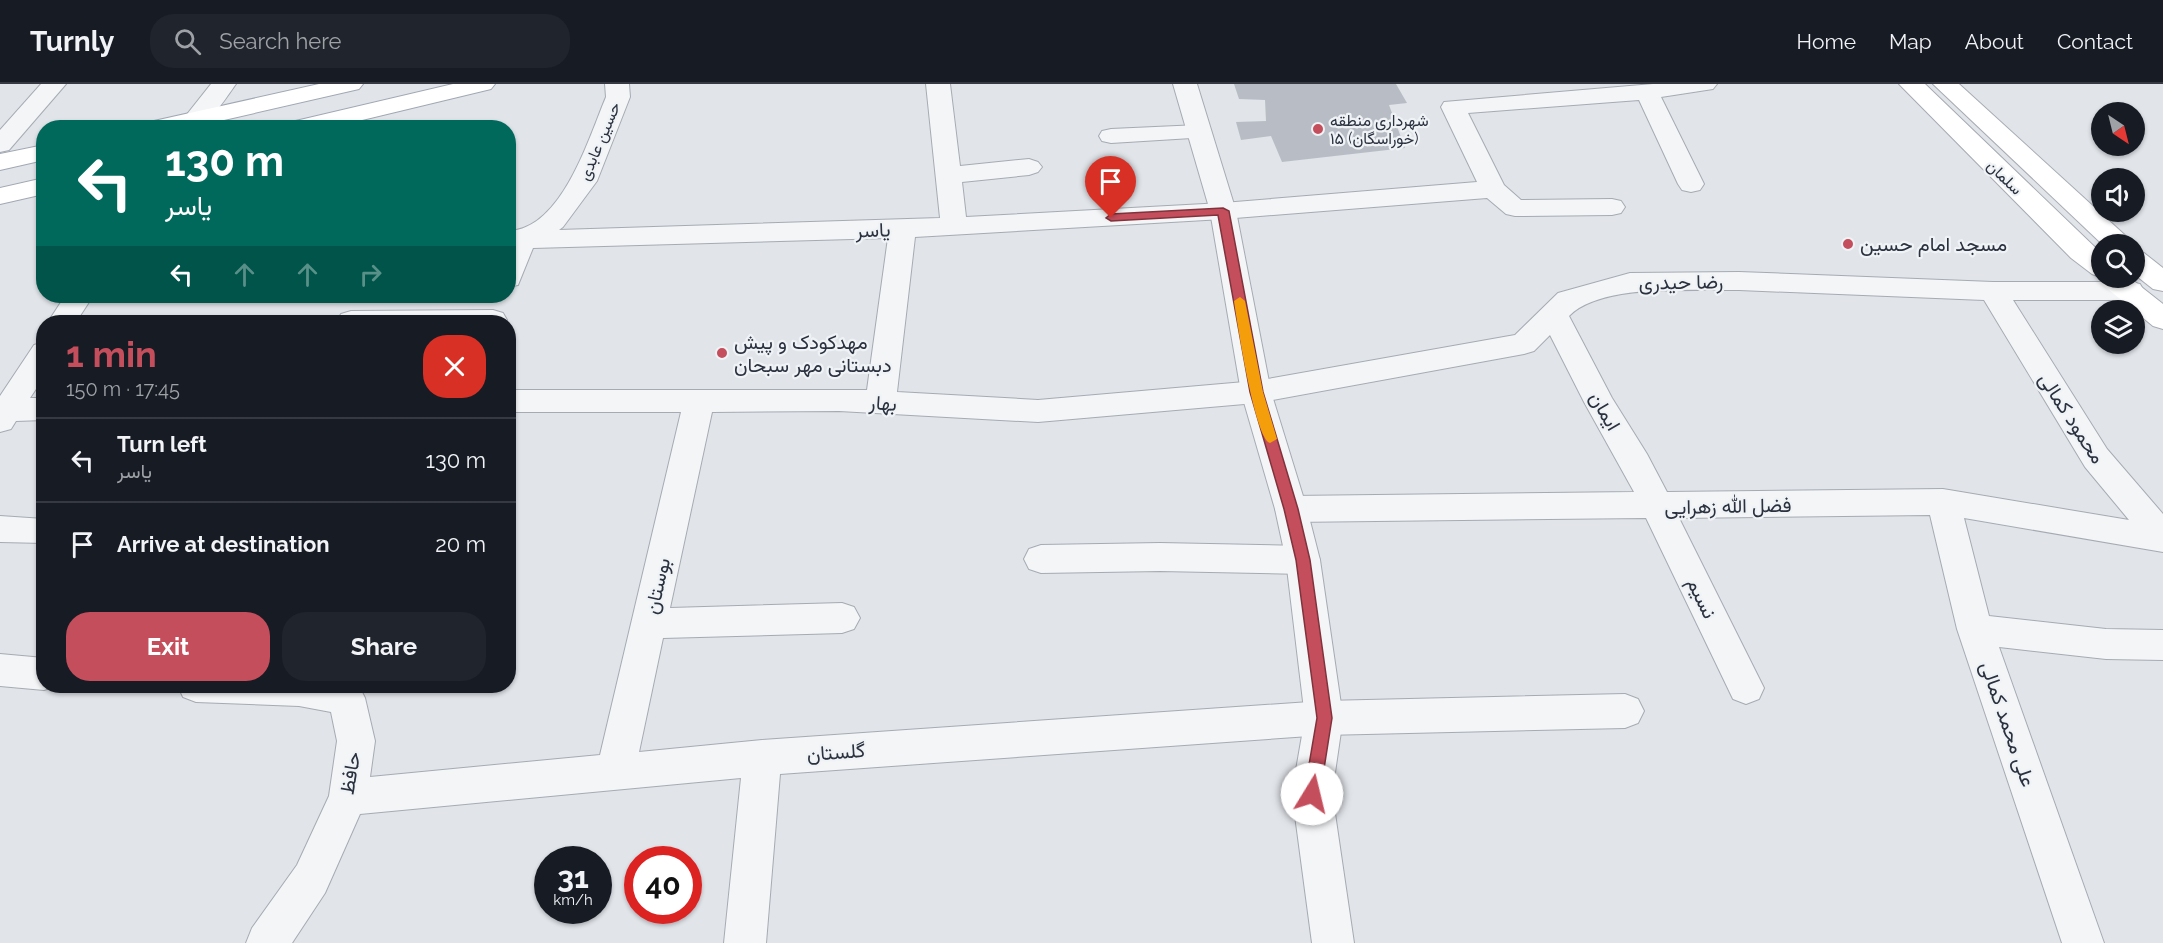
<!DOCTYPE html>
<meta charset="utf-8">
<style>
body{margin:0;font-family:Raleway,Vazirmatn,sans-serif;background:#20242c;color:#f1f3f6;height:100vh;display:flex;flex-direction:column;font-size:22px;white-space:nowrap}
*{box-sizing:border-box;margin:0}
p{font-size:20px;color:#9ea1a6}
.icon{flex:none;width:33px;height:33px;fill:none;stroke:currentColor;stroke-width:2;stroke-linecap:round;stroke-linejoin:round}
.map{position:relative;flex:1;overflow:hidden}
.sheet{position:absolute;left:36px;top:231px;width:480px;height:378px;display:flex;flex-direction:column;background:#171b24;border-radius:24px;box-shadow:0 2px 4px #0004}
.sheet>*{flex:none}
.hud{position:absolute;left:36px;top:36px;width:480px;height:183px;border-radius:24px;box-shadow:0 2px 4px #0004;background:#00695c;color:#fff;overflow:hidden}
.needle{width:39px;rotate:145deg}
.controls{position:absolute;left:2091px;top:18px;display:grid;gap:12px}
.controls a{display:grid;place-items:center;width:54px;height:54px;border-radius:50%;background:#171b24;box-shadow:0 2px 4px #0004;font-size:30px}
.speed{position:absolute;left:534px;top:762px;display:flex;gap:12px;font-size:30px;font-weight:700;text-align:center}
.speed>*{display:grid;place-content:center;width:78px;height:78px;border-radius:50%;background:#171b24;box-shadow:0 2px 4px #0004;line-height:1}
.speed small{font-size:15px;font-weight:400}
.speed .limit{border:9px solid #d22;background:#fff;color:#111}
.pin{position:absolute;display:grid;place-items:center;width:51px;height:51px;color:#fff;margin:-62px -26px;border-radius:50% 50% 50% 0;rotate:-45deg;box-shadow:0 0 6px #0007}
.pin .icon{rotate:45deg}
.me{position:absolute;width:66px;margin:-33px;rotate:9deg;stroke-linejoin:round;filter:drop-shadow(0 0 4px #0008)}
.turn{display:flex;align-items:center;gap:21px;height:126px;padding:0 30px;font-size:27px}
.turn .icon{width:78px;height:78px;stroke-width:2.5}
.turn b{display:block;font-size:42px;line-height:51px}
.lanes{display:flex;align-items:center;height:57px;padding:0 30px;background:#0003;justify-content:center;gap:30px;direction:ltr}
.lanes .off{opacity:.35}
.round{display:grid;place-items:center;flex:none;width:63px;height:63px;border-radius:24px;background:#20242c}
.headline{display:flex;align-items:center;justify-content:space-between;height:102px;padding:0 30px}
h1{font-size:36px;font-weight:700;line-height:45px;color:#c54e5c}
.action{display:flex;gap:12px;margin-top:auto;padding:12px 30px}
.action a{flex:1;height:69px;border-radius:24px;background:#c54e5c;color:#fff;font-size:24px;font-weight:700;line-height:69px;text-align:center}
.action a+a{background:#20242c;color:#f1f3f6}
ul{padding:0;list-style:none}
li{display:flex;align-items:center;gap:18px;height:84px;padding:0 30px;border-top:2px solid #363941}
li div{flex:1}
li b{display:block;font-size:22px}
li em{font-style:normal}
header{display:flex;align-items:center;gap:36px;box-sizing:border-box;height:84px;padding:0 30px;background:#171b24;border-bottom:2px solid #363941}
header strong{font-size:28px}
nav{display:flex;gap:33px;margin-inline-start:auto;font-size:21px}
.search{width:420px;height:54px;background:#20242c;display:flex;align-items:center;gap:15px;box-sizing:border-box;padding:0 21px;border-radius:24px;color:#9ea1a6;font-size:22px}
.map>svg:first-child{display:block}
</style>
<header>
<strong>Turnly</strong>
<div class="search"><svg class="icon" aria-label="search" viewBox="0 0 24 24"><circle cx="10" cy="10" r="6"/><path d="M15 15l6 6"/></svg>Search here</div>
<nav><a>Home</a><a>Map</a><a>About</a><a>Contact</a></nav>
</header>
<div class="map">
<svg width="2163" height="859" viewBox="0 0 2163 859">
<rect width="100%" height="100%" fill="#e1e4e9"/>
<!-- building -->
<polygon fill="#b8bdc5" points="1234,0 1396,0 1407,19 1389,21 1405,64 1282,78 1271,52 1241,56 1236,38 1266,37 1265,16 1239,15"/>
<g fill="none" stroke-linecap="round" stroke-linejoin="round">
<!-- minor casing -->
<g stroke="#a6abb3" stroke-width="2">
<g id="minor">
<polygon points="41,0 66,0 9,66 0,68 0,46"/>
<path d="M211,0H236C224,16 209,45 187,39L184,34Z"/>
<path d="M605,0H629L630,13L597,97L563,143L559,146L940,134L926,0H950L960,82L1029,75L1038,78L1042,83L1038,88L1029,91L962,98L966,133L1223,119L1477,98L1441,23L1444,18L1653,0H1717L1713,5L1661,13L1704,100L1700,106L1691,108L1682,106L1678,100L1639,16L1468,29L1504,101L1521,116L1612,115L1621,117L1625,123L1621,129L1612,131L1515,132L1506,130L1487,114L1223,135L915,153L897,308L1038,316L1256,297L1515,251L1558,209L1630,189L1739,188L1993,198H2130L2140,200L2144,207L2140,214L2130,216H2013L2107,365L2163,430V468L1964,434L1989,532L2106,545L2163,546V576L2106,575L1999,563L2104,859H2062L1957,545L1930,431L1679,434L1764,604L1759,615L1746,620L1733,615L1646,434L1291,438L1279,434L1275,425L1279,416L1291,412L1634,408L1584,318L1550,251L1534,267L1524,270L1256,319L1038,338L839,327L712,328L670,524L842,519L854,523L860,534L854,545L842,549L663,554L639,668L762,656L1324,617L1625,610L1638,615L1644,627L1638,639L1625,644L1324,651L780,690L766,859H724L741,694L360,730L325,809L292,859H246L252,844L297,781L329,712L337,657L331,628L299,622L196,618L183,613L178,602H359L365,614L375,657L370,693L600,671L681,328H508V306H867L888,154L533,164L518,201L508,203V147C562,146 589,53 606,13ZM1739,206L1984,216L2085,383L2129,436L1943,405L1667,408L1647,370L1612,314L1569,232C1602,199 1694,207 1739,206Z"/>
<polygon points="1199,41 1208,43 1211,48 1208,53 1111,59 1102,57 1099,52 1102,47 1111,45"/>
<polygon points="65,212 93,212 76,238 48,238"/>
<polygon points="493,226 503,229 507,236 506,238 337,237 341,230 351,227"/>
<polygon points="44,258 44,293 30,314 44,314 44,336 16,337 11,345 0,348 0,312 34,261"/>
<polygon points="0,432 44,435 44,459 0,458"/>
<polygon points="1160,459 1303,462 1315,466 1320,476 1315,486 1303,490 1160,487 1041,489 1029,485 1024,475 1029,465 1041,461"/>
<polygon points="0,570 44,574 44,602 56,602 44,606 0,602"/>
</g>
</g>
<!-- tertiary casing -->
<g stroke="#a6abb3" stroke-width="2">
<polygon id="tertiary" points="1173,0 1197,0 1236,127 1271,308 1307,425 1320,476 1343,634 1332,709 1354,859 1312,859 1292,709 1305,634 1286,476 1275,425 1241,308 1210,127"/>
</g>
<!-- secondary casing -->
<g stroke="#a6abb3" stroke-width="2">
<g id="secondary">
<polygon points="1899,0 1925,0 2102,170 2102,194 2130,194 2163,220 2163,245 2153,242 2103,201 2100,193 2092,190 2071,174"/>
<polygon points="1933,0 1959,0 2128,154 2131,160 2102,160"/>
<polygon points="2134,166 2144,169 2163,184 2163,207 2153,205 2134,190"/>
</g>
</g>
<!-- primary casing -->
<g stroke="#a1a8b4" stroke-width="2">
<g id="primary">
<polygon points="319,0 363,0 359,5 189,44 142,44 145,39 154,37"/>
<polygon points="453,0 495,0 491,5 329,44 284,44 287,39"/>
<polygon points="44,61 44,76 0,86 0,70"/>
<polygon points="44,94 44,110 0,120 0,104"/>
</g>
</g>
<!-- minor -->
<use href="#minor" fill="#f3f5f7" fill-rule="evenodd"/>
<!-- tertiary -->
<use href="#tertiary" fill="#f3f5f7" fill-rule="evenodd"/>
<!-- secondary -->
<use href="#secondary" fill="#fff" fill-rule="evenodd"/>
<!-- primary -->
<use href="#primary" fill="#fff" fill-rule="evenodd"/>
</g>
<!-- route -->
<polygon fill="#c54e5c" stroke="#80333c" stroke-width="1.5" points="1223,124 1229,127 1263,308 1298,425 1310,476 1332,634 1320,710 1318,715 1312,717 1306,715 1304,710 1317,634 1296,476 1284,425 1250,308 1218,131 1111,137 1106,134 1111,130"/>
<!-- slow -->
<path fill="#f59e0b" d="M1240,213L1245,217L1263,308L1277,355L1270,359C1255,355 1237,238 1234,217Z"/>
<!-- markers -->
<g fill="#c54e5c" stroke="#f0f3f6" stroke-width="2">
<circle cx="1318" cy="45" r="6"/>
<circle cx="1848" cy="160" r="6"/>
<circle cx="722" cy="269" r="6"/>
</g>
<g text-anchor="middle" stroke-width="4.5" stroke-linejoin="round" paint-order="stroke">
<!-- far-poi labels -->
<g font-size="16" fill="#2a313f" stroke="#f0f3f6" text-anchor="start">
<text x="1330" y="42">شهرداری منطقه<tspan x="1330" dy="18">۱۵ (خوراسگان)</tspan></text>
</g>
<!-- far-street labels -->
<g font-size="16" fill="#2a313f" stroke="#f0f3f6">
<text transform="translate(599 57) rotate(-67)" y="6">حسین عابدی</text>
<text transform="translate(2005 93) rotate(44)" y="6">سلمان</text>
</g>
<!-- street labels -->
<g font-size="20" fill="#2a313f" stroke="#f0f3f6">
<text transform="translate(873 146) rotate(-2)" y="7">یاسر</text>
<text transform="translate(1681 198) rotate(-1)" y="7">رضا حیدری</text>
<text transform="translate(883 319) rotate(4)" y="7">بهار</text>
<text transform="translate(1605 327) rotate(60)" y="7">ایمان</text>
<text transform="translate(2072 334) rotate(57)" y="7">محمود کمالی</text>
<text transform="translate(1728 422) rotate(-1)" y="7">فضل الله زهرایی</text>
<text transform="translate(657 502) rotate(-77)" y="7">بوستان</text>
<text transform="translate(1702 514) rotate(64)" y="7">نسیم</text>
<text transform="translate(2008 640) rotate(71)" y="7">علی محمد کمالی</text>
<text transform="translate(836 668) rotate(-4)" y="7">گلستان</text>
<text transform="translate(350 689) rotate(-80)" y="7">حافظ</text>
</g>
<!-- poi labels -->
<g font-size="20" fill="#2a313f" stroke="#f0f3f6" text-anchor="start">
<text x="1860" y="167">مسجد امام حسین</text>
<text x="734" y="265">مهدکودک و پیش<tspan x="734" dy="23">دبستانی مهر سبحان</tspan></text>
</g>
</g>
</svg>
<div class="controls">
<a><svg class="needle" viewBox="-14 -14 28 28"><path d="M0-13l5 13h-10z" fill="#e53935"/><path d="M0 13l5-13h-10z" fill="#9ea1a6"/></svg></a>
<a><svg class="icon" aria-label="sound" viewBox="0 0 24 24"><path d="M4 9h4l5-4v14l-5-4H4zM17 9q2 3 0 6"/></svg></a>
<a><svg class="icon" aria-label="search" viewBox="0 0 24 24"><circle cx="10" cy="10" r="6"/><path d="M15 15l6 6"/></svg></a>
<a><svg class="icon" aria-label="layers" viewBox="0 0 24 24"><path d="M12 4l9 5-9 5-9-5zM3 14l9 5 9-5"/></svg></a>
</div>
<div class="speed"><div>31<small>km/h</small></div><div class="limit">40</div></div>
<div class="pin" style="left:1111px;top:134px;background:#d93025"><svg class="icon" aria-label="arrive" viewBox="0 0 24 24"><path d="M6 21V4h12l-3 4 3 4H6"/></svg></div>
<svg class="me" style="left:1312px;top:710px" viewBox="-20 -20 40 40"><circle r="19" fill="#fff"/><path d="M0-13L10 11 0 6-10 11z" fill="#c54e5c"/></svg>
<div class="hud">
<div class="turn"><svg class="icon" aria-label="left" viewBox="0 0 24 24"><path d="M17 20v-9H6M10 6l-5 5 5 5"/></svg><div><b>130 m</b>یاسر</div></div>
<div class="lanes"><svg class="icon" aria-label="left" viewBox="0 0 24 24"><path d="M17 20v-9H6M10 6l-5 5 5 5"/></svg><svg class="icon off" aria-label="ahead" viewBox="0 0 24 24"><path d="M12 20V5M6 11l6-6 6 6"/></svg><svg class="icon off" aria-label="ahead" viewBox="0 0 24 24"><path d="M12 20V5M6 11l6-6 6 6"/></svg><svg class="icon off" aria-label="right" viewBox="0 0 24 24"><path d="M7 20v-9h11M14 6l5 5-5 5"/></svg></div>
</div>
<section class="sheet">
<div class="headline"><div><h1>1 min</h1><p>150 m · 17:45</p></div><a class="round" style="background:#d93025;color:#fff"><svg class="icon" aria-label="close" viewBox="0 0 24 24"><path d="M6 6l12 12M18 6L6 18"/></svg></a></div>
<ul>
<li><svg class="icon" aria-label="left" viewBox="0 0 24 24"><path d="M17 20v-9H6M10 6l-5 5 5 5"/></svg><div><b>Turn left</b><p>یاسر</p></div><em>130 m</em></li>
<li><svg class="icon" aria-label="arrive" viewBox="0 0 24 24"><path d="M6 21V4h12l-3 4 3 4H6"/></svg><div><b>Arrive at destination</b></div><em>20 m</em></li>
</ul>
<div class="action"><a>Exit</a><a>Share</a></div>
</section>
</div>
